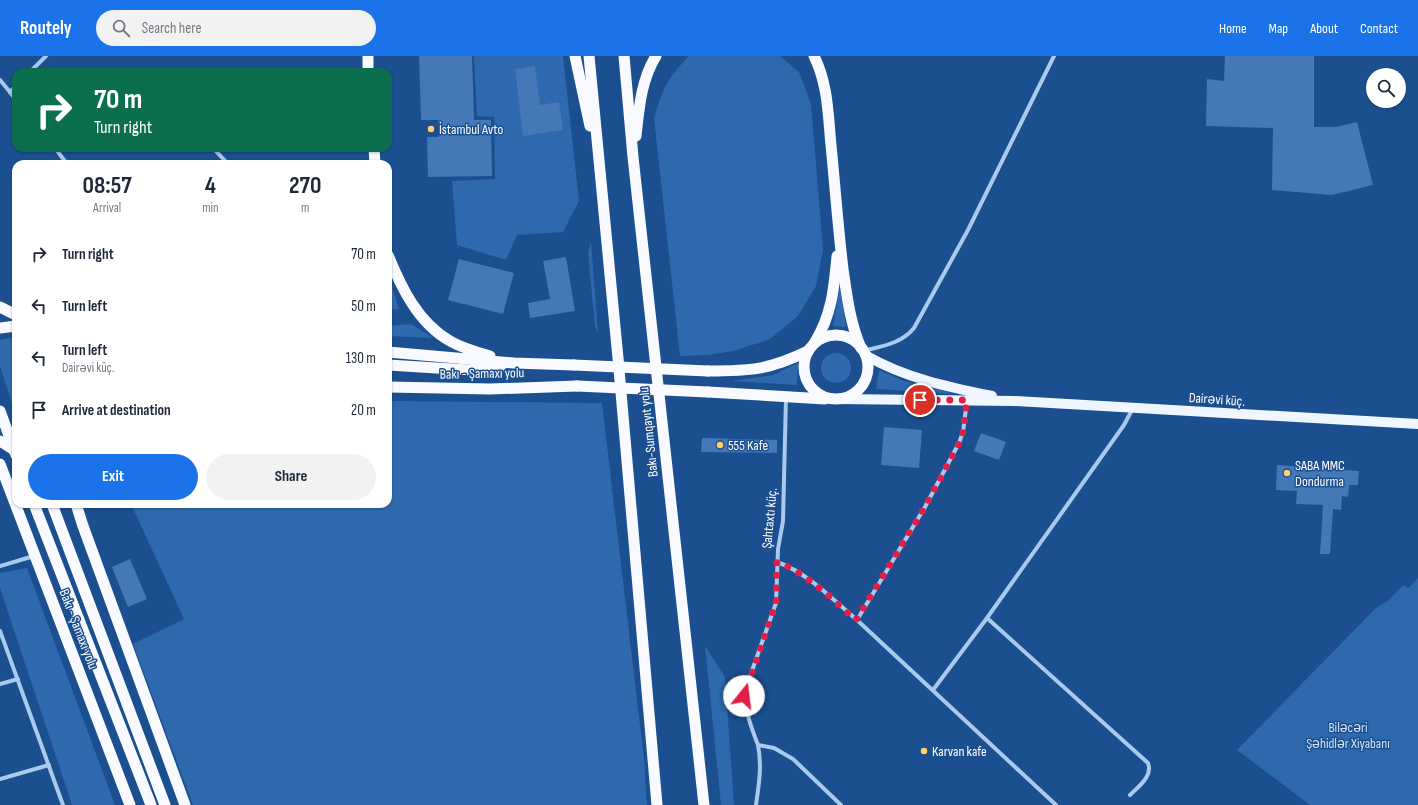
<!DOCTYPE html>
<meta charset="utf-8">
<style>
body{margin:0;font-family:"Sofia Sans Condensed",sans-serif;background:#f2f2f3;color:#1f2937;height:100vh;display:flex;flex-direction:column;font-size:15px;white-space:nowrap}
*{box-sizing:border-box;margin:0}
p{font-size:13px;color:#747a83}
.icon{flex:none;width:22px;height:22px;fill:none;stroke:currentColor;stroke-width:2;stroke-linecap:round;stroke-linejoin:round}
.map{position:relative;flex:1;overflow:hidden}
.sheet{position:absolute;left:12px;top:104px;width:380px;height:348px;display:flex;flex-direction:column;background:#fff;border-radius:12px;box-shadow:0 1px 3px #0004}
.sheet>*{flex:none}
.top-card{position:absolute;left:12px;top:12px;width:380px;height:84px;border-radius:12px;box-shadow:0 1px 3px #0004;background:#0b6e4f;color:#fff;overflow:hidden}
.tools{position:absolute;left:1366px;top:12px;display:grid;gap:8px}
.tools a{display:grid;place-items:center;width:40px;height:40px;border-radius:50%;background:#fff;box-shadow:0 1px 3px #0004;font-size:20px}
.pin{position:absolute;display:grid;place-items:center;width:34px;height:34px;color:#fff;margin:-17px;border:2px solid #fff;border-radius:50%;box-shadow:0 1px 4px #0007}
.me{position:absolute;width:44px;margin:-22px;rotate:16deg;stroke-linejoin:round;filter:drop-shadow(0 0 3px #0008)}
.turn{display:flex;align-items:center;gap:14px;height:84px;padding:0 16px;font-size:18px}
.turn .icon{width:52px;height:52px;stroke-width:2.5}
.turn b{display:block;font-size:28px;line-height:34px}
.eta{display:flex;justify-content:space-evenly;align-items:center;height:68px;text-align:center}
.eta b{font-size:24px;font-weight:700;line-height:28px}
.action{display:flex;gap:8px;margin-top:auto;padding:8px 16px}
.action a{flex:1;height:46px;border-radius:24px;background:#1a73e8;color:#fff;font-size:16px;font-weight:700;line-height:46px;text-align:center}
.action a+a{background:#f2f2f3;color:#1f2937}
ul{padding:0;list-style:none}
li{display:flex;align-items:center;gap:12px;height:52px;padding:0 16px}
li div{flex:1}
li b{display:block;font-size:15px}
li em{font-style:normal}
header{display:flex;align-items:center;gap:24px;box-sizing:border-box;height:56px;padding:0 20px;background:#1a73e8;color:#fff}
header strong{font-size:19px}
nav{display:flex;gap:22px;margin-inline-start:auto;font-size:14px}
.search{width:280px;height:36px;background:#f2f2f3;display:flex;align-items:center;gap:10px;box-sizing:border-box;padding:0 14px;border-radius:22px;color:#747a83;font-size:15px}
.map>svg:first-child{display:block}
</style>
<header>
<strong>Routely</strong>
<div class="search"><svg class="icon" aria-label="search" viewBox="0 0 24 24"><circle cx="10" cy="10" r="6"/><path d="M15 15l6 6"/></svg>Search here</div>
<nav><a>Home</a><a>Map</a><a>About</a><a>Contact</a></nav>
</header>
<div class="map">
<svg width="1418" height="749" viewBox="0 0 1418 749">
<rect width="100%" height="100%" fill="#1b4f8f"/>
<!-- green -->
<g fill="#2e69ad">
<polygon points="474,0 563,0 579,145 563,176 517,179 506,204 457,189 452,125 495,123 494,61 477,60"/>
<path d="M689,0H780L799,16L811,48L823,194L816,230L798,260L770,283L734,295L708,299L680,300L654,62C663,31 667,23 689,0Z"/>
<polygon points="591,186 598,278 595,270 588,196"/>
<polygon points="388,216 399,253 388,254"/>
<polygon points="840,231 846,271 833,270"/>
<polygon points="411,268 433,282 388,280 388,270"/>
<polygon points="16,281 16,360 0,310 0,284"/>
<circle cx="836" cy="312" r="15"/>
<polygon points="798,307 797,329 732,325 773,319"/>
<polygon points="879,314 904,325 956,338 876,333"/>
<polygon points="388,345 602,347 644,703 647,749 193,749 133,588 184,563 131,448 388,448"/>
<polygon points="27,512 115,749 72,749 0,532 0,517"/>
<polygon points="1418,522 1418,749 1310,749 1237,694 1377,551 1388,545 1403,529 1409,532"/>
<polygon points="705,590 725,621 734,749 721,749"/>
</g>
<!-- building -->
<g fill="#4478b7">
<polygon points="419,0 472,0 474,64 491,64 492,120 428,121 427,81 439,81 438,64 421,64"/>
<polygon points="1225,0 1314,0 1314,71 1336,71 1357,66 1373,129 1332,139 1272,134 1273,72 1206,70 1207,23 1224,25"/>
<polygon points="535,10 540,49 559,46 563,74 523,80 515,13"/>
<polygon points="566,201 575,255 530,262 528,247 550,243 543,205"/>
<polygon points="459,203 514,217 503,258 448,244"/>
<polygon points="884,371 922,374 919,412 881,409"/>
<polygon points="981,377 1006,386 999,404 974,395"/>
<polygon points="702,382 777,384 777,397 701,396"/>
<polygon points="1277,409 1359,415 1358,429 1349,429 1348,441 1342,440 1341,454 1333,453 1330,498 1320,498 1323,449 1296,448 1297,435 1276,434"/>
<polygon points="130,503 147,543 128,551 112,511"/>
</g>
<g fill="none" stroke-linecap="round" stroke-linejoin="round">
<!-- minor -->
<g stroke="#a9c9ee" stroke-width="4">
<polyline points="30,16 46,0"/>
<polyline points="0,24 10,36"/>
<polyline points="16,30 10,36 16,44"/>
<polyline points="55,92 67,108"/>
<polyline points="213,92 228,108"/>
<path d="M863,295C882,290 901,288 914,272L968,174L1054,0"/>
<path d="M786,341L783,465L778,493L776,547L748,626C742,649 750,668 758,689L774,692L793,703L841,749"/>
<polyline points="967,345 963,376 959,387 925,451 857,564 1056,749"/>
<path d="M777,506C808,517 832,543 857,564"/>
<polyline points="0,510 34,500"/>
<path d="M987,562L1148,707C1153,720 1139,730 1130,739"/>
<polyline points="0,575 63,749"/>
<polyline points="0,628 18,623"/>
<polyline points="933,634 987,562 1124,369 1133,352"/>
<polyline points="0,723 49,709"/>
<path d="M756,749C759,728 762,710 758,689"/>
</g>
<!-- primary -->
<g stroke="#f0f6ff" stroke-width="10">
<path d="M865,299C905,322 948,331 992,340"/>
<polyline points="837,343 1014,345 1418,368"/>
</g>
<!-- trunk -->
<g stroke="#f8faff" stroke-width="11">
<polyline points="368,0 368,16"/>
<polyline points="575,0 590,70"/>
<polyline points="589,0 618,302 657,749"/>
<polyline points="624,0 633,101 704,749"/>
<path d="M814,0C828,28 828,58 831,89C835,130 838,171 843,213C847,240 850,267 861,292"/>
<path d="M636,80C639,53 641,24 656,0"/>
<polyline points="374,92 375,108"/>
<path d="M388,199C401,231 418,267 450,285C462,292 476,296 490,300"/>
<polyline points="0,251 16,259"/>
<polyline points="0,272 16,270"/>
<circle cx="836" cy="311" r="32"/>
<path d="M815,286C832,258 834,232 837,200"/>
<polyline points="388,296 514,307 574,309"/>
<polyline points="388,309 469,314 501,310"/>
<path d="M708,315C750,315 769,314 808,295"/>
<polyline points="388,331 490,333 577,330"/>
<polyline points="708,336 825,343"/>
<polyline points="0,385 16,395"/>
<polyline points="0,408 130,749"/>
<polyline points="34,448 151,749"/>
<polyline points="52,448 165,749"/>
<polyline points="76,448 83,470 185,749"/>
</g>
<!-- trunk-bridge -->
<g stroke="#f8faff" stroke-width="11">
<polyline points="574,309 708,315"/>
<polyline points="577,330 708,336"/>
<polyline points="0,355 16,399"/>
</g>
</g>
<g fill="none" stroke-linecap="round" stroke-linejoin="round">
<!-- route -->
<path stroke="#e11d48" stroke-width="7" stroke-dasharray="0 12.6" d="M744,640L776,547L777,506C808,518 832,543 856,564L925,451L959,387L963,376L967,344H920"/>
</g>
<!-- markers -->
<g fill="#ffd166" stroke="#1b4f8f" stroke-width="1.5">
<circle cx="431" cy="73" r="4"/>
<circle cx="720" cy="389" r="4"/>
<circle cx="1287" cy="417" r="4"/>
<circle cx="924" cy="695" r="4"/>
</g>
<g text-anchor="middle" stroke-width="3" stroke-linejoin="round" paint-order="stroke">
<!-- poi labels -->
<g font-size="14" fill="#fff" stroke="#1b4f8f" text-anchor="start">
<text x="439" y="78">İstambul Avto</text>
<text x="728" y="394">555 Kafe</text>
<text x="1295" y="414">SABA MMC<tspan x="1295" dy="16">Dondurma</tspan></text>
<text x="932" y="700">Karvan kafe</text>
</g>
<!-- street labels -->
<g font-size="14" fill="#fff" stroke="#1b4f8f">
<text transform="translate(482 317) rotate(-1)" y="5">Bakı - Şamaxı yolu</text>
<text transform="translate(1217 343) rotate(4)" y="5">Dairəvi küç.</text>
<text transform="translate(648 376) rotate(-96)" y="5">Bakı-Sumqayıt yolu</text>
<text transform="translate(769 462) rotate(-85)" y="5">Şahtaxtı küç.</text>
<text transform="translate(79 573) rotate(69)" y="5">Bakı - Şamaxı yolu</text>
</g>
<!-- park labels -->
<g font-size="14" fill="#cfe3fa" stroke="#1b4f8f">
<text x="1348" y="676">Biləcəri<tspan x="1348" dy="16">Şəhidlər Xiyabanı</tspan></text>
</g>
</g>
</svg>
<div class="tools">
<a><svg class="icon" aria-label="search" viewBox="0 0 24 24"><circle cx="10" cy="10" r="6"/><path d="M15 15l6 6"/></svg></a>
</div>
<div class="pin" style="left:920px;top:344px;background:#d93025"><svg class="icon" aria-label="arrive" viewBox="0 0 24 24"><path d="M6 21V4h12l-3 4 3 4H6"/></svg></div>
<svg class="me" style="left:744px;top:640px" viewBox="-20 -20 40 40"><circle r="19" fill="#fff"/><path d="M0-13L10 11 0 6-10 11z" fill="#e11d48"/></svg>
<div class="top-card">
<div class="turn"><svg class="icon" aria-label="right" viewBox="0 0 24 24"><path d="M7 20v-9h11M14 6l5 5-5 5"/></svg><div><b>70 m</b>Turn right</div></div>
</div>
<section class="sheet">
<div class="eta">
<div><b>08:57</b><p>Arrival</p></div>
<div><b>4</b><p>min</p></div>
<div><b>270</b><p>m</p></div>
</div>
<ul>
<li><svg class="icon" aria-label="right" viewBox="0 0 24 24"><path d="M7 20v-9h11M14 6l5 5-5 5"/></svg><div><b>Turn right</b></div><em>70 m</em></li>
<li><svg class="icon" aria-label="left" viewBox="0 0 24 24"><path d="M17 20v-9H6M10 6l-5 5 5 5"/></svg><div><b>Turn left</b></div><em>50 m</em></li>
<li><svg class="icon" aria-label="left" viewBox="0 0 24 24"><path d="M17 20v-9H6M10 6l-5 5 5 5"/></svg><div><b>Turn left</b><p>Dairəvi küç.</p></div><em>130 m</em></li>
<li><svg class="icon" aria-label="arrive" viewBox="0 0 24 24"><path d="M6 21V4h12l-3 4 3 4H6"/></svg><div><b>Arrive at destination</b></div><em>20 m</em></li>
</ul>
<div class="action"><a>Exit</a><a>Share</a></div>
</section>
</div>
